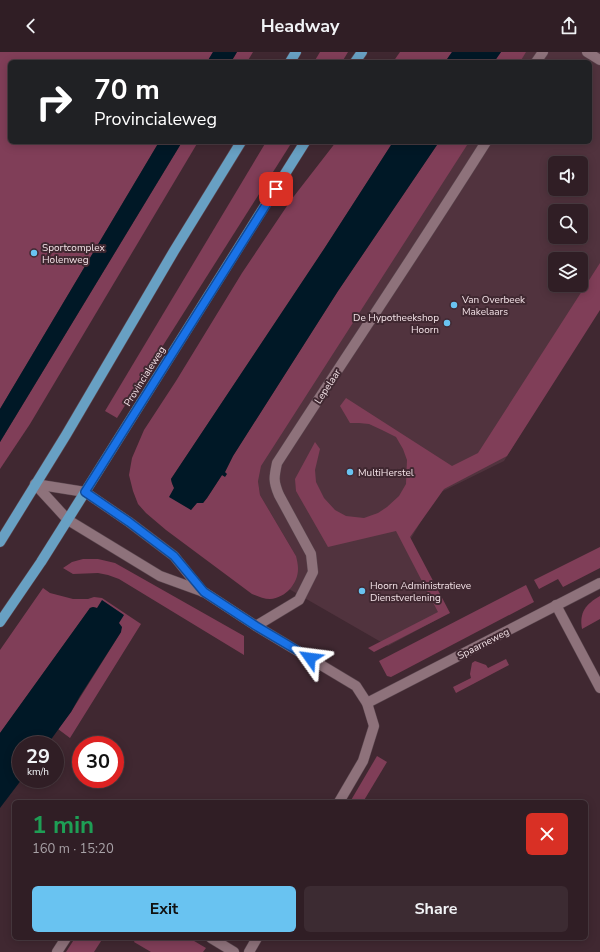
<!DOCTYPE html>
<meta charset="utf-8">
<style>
body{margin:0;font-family:"Nunito Sans",sans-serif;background:#3c2b32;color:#f1f3f6;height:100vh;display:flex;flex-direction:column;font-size:15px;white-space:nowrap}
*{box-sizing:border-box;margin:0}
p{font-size:13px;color:#a8a2a7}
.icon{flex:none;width:22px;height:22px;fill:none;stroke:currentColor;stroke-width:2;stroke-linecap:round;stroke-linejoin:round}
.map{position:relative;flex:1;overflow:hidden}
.side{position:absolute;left:12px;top:748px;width:576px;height:140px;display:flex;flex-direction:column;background:#301e25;border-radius:6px;box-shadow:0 2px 10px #0003,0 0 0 1px #4b3c42}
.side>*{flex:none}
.top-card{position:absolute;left:8px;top:8px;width:584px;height:84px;border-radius:6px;box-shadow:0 2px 10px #0003,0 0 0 1px #4b3c42;background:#202124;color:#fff;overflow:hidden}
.fabs{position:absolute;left:548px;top:104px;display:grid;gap:8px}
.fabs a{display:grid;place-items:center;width:40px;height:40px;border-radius:6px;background:#301e25;box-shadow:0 2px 10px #0003,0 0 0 1px #4b3c42;font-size:20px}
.speed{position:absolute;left:12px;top:684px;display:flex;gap:8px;font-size:20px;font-weight:700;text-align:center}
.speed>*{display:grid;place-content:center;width:52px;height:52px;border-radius:50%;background:#301e25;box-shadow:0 2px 10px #0003,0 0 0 1px #4b3c42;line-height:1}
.speed small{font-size:10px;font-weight:400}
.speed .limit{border:6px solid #d22;background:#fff;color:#111}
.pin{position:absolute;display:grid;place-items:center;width:34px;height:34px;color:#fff;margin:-17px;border-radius:8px;box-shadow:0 2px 6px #0006}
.me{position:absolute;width:44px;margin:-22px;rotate:301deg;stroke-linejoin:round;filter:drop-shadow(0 0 3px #0008)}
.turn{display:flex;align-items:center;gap:14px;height:84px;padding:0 20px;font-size:18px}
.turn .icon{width:52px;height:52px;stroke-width:2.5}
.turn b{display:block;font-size:28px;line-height:34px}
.round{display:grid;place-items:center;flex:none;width:42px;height:42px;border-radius:6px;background:#3c2b32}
.overview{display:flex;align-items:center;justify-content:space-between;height:68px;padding:0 20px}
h1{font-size:24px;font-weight:700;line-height:30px;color:#1e9e55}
.cta{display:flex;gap:8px;margin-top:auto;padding:8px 20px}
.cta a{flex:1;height:46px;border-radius:6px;background:#69c3f1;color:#111;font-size:16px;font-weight:700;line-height:46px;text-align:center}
.cta a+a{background:#3c2b32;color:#f1f3f6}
header{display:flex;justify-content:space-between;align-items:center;height:52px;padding:0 20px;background:#301e25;font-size:18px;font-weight:700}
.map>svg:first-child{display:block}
</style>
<header><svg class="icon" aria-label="back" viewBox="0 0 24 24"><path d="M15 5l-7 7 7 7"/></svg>Headway<svg class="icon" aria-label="share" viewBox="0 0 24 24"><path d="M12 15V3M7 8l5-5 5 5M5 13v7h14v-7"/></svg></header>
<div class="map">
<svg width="600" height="900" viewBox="0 0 600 900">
<rect width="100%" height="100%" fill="#402831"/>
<!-- built -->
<path fill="#51333e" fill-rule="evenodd" d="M501,0H600V253L504,409L437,442L410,488L449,561L388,594L289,537L294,532L296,504L260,443L258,429L233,404L439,90H590V10H494ZM555,111H581V137H555ZM555,159H581V185H555ZM555,207H581V233H555Z"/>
<!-- green -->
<g fill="#803e58">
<polygon points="0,0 213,0 207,10 10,10 10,90 159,90 0,357"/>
<polygon points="237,0 253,0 247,10 231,10"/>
<polygon points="320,0 348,0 342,10 314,10"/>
<polygon points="400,0 452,0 445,10 393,10"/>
<polygon points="501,0 526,0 520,10 494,10"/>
<polygon points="182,90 198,90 30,372 0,417 0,390"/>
<polygon points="266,90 292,90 117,366 105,359"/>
<path d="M336,90H393L324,197L171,427C172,437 185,450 191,458L197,450L198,451H203L207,446L222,423L225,424V420L233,404L338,239L439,90H469L261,414L258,429L260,443L296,504C297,508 298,513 298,517C298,531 286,546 270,547C264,547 258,544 252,542L166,478L146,461L138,452L133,439L129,423L132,406L144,378L176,329L242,221L291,148Z"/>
<polygon points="600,211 600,258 507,404 444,437 410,485 450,561 374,600 368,596 438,560 396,479 328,495 296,439 295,427 315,390 320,397 315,418 316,430 324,446 335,458 346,464 364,466 378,461 387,455 399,444 406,432 407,408 403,397 396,385 382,378 369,372 359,371 350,371 340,354 346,346 452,414 478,401"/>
<polygon points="600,495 600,516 563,535 558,527 539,537 534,528"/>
<polygon points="83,507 98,507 115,511 244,584 244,603 119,527 108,523 98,521 73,522 63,516 72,510"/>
<polygon points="526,533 534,550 391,625 387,624 379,609"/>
<polygon points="43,536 50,541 73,547 88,547 94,545 102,546 141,572 70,686 58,677 71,660 121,580 119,571 97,556 93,555 90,556 0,681 0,598"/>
<path d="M600,544V567L582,577C579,560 586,552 600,544Z"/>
<polygon points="506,607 509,613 456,641 453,635 471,626 470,622 472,611 475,609 486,613 488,616"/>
<polygon points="377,704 387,710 363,750 350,750"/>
<polygon points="75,886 103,886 94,900 66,900"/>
<polygon points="136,886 189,886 206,896 203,900 151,900 134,890"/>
</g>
<!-- water -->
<g fill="#001826">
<polygon points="213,0 237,0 231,10 207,10"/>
<polygon points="452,0 501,0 494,10 445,10"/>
<polygon points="159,90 182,90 0,390 0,357"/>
<polygon points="393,90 439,90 338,239 233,404 225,420 227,422 225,425 222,423 207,446 203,451 197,451 191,458 169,445 174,436 172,431 171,427 324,197"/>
<polygon points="102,548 124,563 119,571 122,575 121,580 80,644 71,660 47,693 21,693 22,727 0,756 0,681 90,556 93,555 97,556"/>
</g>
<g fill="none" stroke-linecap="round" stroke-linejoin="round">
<!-- minor casing -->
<g stroke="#5b474f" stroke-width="11">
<g id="minor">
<polyline points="587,0 600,8"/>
<polyline points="536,10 543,0"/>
<polyline points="35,432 68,468 160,524 204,540 256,574 356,634 367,651 374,674 363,709 339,750"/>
<polyline points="35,432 85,440 129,470 174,504 203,540"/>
<polyline points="556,553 600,636"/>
<path d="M256,574L299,548L313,520L311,502L279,443C273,429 274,425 277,411C346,304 418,198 486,90"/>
<polyline points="367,651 600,531"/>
<polyline points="211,886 234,900"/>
<polyline points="57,900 66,886"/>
<polyline points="249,900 257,886"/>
</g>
</g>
<!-- major casing -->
<g stroke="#5b474f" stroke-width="11">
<g id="major">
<polyline points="290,10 296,0"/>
<polyline points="355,10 362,0"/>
<polyline points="0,490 66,383 174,199 241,90"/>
<polyline points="0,570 41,510 305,90"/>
</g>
</g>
<!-- minor -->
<use href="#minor" stroke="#8e727b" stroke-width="10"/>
<!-- major -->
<use href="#major" stroke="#68a0c3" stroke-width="10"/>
</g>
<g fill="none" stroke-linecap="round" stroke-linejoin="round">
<!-- route casing -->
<g stroke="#114b97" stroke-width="10">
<polyline id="route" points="276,137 85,440 129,470 174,504 204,540 256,574 310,606"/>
</g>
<!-- route -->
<use href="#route" stroke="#1a73e8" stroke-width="7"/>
</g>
<!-- markers -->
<g fill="#69c3f1" stroke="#402831" stroke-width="1.5">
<circle cx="34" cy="201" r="4"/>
<circle cx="454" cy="253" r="4"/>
<circle cx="447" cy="271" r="4"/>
<circle cx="350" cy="420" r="4"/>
<circle cx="362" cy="539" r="4"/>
</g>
<g text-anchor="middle" stroke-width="4" stroke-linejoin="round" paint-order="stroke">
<!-- poi labels -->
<g font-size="10" fill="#f3e2e7" stroke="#402831" text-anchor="start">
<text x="42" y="199">Sportcomplex<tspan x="42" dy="12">Holenweg</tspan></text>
<text x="462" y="251">Van Overbeek<tspan x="462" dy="12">Makelaars</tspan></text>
<text x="439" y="269" text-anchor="end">De Hypotheekshop<tspan x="439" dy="12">Hoorn</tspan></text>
<text x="358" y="424">MultiHerstel</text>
<text x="370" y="537">Hoorn Administratieve<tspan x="370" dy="12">Dienstverlening</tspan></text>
</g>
<!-- street labels -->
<g font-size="10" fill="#f3e2e7" stroke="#402831">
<text transform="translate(144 324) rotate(-58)" y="4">Provincialeweg</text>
<text transform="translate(327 334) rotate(-57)" y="4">Lepelaar</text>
<text transform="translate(483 591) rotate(-27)" y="4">Spaarneweg</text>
</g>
</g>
</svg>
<div class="fabs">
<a><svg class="icon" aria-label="sound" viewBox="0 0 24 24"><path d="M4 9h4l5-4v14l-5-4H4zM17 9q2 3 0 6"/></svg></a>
<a><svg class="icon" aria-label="search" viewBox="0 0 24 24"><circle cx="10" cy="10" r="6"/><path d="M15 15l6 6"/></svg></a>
<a><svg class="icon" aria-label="layers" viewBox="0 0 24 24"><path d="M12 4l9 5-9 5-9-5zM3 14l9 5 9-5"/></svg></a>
</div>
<div class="speed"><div>29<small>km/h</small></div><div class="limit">30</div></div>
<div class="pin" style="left:276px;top:137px;background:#d93025"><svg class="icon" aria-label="arrive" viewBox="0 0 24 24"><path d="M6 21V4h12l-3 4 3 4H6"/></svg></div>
<svg class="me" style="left:310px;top:606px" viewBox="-20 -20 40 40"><path d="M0-17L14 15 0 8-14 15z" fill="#1a73e8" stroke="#fff" stroke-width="4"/></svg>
<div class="top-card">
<div class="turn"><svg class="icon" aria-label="right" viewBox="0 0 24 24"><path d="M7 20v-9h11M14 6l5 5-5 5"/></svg><div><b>70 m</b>Provincialeweg</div></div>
</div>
<section class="side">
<div class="overview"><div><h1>1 min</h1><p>160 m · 15:20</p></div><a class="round" style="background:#d93025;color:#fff"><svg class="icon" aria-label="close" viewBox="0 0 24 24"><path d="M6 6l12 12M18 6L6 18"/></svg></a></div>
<div class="cta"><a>Exit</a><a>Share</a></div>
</section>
</div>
